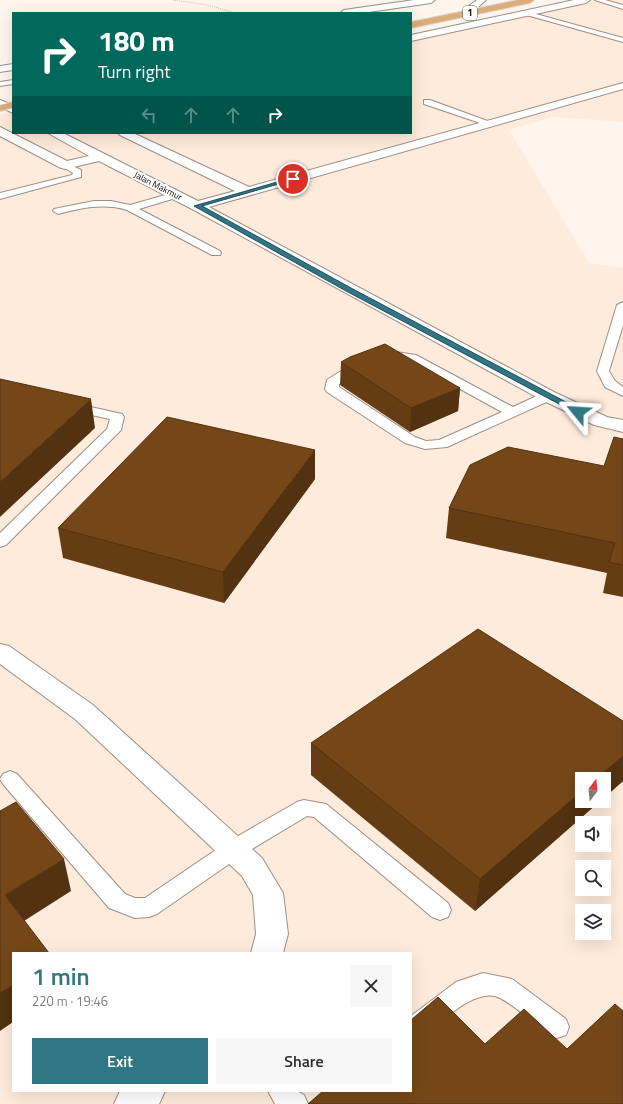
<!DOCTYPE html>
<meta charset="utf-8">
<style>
body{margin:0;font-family:"Titillium Web",sans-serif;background:#f7f7f7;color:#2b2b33;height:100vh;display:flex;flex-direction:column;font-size:15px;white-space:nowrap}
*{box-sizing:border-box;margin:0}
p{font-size:13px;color:#7c7c81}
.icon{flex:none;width:22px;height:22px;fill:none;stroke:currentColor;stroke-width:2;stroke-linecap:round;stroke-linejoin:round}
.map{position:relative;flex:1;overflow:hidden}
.side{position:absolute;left:12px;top:952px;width:400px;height:140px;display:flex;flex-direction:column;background:#fff;border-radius:0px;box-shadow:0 4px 16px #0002}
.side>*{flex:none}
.banner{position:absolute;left:12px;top:12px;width:400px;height:122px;border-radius:0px;box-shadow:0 4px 16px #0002;background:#00695c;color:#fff;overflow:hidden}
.needle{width:26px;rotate:16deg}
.fabs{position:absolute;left:575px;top:772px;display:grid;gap:8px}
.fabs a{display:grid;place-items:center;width:36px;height:36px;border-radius:0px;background:#fff;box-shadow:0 4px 16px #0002;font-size:20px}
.pin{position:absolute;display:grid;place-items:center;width:34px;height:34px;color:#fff;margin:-17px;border:2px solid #fff;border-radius:50%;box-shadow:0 1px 4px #0007}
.me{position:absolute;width:44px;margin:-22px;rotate:297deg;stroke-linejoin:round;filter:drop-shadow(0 0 3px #0008)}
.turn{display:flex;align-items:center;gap:14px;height:84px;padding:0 20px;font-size:18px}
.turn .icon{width:52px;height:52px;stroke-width:2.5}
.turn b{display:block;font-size:28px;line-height:34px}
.lanes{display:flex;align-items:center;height:38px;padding:0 20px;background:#0003;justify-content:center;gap:20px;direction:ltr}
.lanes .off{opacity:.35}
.round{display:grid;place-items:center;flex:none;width:42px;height:42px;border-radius:0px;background:#f7f7f7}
.summary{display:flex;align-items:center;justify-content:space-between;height:68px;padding:0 20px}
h1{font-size:24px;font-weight:600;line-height:30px;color:#317684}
.button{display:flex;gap:8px;margin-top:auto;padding:8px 20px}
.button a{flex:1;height:46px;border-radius:0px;background:#317684;color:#fff;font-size:16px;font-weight:600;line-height:46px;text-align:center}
.button a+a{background:#f7f7f7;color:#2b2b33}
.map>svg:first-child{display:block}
</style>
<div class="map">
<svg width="623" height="1104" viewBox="0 0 623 1104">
<rect width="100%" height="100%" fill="#fff5ec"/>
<!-- built -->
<path fill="#feebdb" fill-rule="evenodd" d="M574,0H623V122L553,117L509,130L589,263L623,268V1104H0V115L13,112V133H411V35ZM582,779H604V801H582ZM582,823H604V845H582ZM582,867H604V889H582ZM582,911H604V933H582ZM13,953H411V1091H13Z"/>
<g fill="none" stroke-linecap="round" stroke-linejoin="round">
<!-- service casing -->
<g stroke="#9b8f85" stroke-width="2">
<g id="service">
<polygon points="595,0 605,0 623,5 623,9"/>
<polygon points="525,11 623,38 623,42 523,14 523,12"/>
<polygon points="13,80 13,84 0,86 0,82"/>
<polygon points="424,100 430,100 493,123 489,126 486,125 424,104"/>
<polygon points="65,162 81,170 81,177 0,199 0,193 72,175 73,173 60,165"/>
<path d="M176,192L181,195L179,197L139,209L220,251L221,253L220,255H212L127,210C103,203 82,208 58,214L53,211L54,209L94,201H111L130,205Z"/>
<polygon points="623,302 623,325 609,371 615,381 623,387 623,396 605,387 597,371 617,305"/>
<path d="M396,352L416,355L513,407L543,393H553L555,396L553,399L447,447L425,449L405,443L327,392L325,389L327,380C336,374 352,363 364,366L365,369L364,372L339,384V387L415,437L426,441L439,440L502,412L409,361L396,360L387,362L381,358L383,355Z"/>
<polygon points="73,403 122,414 124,417 121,430 6,545 0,547 0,533 107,429 110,419 68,410 66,407 68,404"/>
<polygon points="10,771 17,774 125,894 135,898 145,898 226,843 297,802 304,800 326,804 448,903 451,910 448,917 440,920 432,917 314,817 307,816 242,855 157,914 149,917 135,918 109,908 3,784 0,779 3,774"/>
<path d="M483,973L512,979L566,1019L569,1027L566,1035L557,1038L548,1035C533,1023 517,1007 500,998C476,985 438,1025 420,1039L411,1043V1016L456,982Z"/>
<polygon points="268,1091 297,1091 304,1095 308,1104 275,1104"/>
</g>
</g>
<!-- minor casing -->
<g stroke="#9b8f85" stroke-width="2">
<g id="minor">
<polygon points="414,0 435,0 431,3 362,13 340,13 344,10"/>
<polygon points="477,0 486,0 476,9 470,9 470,5"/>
<polygon points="574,0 590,0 586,3 411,41 411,35"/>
<polygon points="13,64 13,70 0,72 0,66"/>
<polygon points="623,83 623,89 209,207 554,392 607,417 623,420 623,432 594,425 542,400 192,209 99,161 65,169 61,168 0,136 0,127 67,161 89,156 48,133 63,133 198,201 235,191 120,135 118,133 133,133 249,187"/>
<polygon points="0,100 13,105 13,113 0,107"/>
<polygon points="0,644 9,646 93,705 262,858 283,893 288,934 283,953 251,953 256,934 253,895 242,876 75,719 0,664"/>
<polygon points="120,1091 165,1091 159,1104 114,1104"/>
</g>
</g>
<!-- primary casing -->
<g stroke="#d9d8d8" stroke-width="2">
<g id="primary">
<polygon points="518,0 534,0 530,3 411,28 411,22"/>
<polygon points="13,102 13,108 0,111 0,105"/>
</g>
</g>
<!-- path -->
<polyline stroke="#948d86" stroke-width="1" stroke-dasharray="0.5 1.5" stroke-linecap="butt" points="173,0 208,5 235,13"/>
<!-- service -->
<use href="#service" fill="#fff" fill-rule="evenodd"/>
<!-- minor -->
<use href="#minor" fill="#fff" fill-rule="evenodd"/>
<!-- primary -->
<use href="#primary" fill="#ddad79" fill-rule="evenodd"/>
</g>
<!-- wall -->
<g fill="#653d15">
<polygon points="341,362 460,388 458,411 410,432 340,385"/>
<polygon points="623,439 623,597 603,593 607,573 446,538 449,508 604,466"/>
<polygon points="315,479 224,603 63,558 58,528"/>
<polygon points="623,721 623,781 475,911 311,775 311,743"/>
</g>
<!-- shaded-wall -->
<g fill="#523211">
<polygon points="460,388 458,411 410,432 411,408"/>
<polygon points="91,399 95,428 0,517 0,482"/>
<polygon points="315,450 315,479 224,603 223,572"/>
<polygon points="623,756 623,781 604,798 604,779 596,779"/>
<polygon points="582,791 582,801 600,801 475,911 480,879"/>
<polygon points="64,859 71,891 13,928 5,895"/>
<polygon points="13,985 13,1022 0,1031 0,993"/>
</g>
<!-- building -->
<g fill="#754718" stroke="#523211">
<polygon points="385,344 460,388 411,408 341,362 350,357"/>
<polygon points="0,379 91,399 0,482"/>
<polygon points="167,417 315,450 223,572 58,528"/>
<polygon points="614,437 623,439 623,565 609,562 615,543 449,508 470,465 508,447 604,466"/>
<polygon points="478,629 623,721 623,756 596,779 582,779 582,791 480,879 311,743"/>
<polygon points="16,802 64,859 5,895 49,953 13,953 13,985 0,993 0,811"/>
<polygon points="438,997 485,1044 524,1009 567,1049 615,1004 623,1011 623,1104 308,1104 323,1091 411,1091 411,1020"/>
</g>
<!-- route -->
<polygon fill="#317684" stroke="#204d56" points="291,178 296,179 202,206 351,288 581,410 581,413 576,413 346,291 194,206"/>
<g text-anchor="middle" stroke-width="4" stroke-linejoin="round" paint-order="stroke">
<!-- shield labels -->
<rect fill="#fff" stroke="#595654" stroke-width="1" x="463" y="6" width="14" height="14" rx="3"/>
<g font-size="9" font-weight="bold" fill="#120e0a">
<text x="470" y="16">1</text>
</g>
<!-- far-street labels -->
<g font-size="9" fill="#120e0a" stroke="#fff">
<text transform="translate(158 186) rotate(27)" y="3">Jalan Makmur</text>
</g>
</g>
</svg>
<div class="fabs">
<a><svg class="needle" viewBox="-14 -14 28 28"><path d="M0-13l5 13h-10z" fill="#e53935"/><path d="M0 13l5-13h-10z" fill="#7c7c81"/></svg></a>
<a><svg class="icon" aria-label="sound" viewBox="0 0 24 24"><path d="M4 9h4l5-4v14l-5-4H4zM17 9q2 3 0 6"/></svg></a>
<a><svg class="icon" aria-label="search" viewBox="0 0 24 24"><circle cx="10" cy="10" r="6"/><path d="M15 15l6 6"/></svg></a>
<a><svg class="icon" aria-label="layers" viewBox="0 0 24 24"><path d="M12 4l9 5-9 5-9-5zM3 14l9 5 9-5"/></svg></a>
</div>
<div class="pin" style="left:293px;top:179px;background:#d93025"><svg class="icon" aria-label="arrive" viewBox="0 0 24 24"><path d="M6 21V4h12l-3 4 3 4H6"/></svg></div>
<svg class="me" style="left:578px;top:412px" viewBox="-20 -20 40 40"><path d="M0-17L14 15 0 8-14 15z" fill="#317684" stroke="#fff" stroke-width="4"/></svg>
<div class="banner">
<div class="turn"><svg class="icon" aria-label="right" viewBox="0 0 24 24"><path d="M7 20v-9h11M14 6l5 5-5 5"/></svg><div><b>180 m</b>Turn right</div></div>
<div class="lanes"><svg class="icon off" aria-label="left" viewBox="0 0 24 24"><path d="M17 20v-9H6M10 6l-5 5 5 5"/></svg><svg class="icon off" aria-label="ahead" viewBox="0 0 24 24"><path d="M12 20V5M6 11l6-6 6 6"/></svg><svg class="icon off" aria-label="ahead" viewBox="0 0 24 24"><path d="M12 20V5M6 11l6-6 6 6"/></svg><svg class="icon" aria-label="right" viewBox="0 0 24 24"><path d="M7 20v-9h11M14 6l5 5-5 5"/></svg></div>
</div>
<section class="side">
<div class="summary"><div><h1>1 min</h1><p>220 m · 19:46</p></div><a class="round"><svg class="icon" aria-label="close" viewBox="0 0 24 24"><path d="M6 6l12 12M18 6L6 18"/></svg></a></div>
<div class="button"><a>Exit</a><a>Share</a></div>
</section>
</div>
